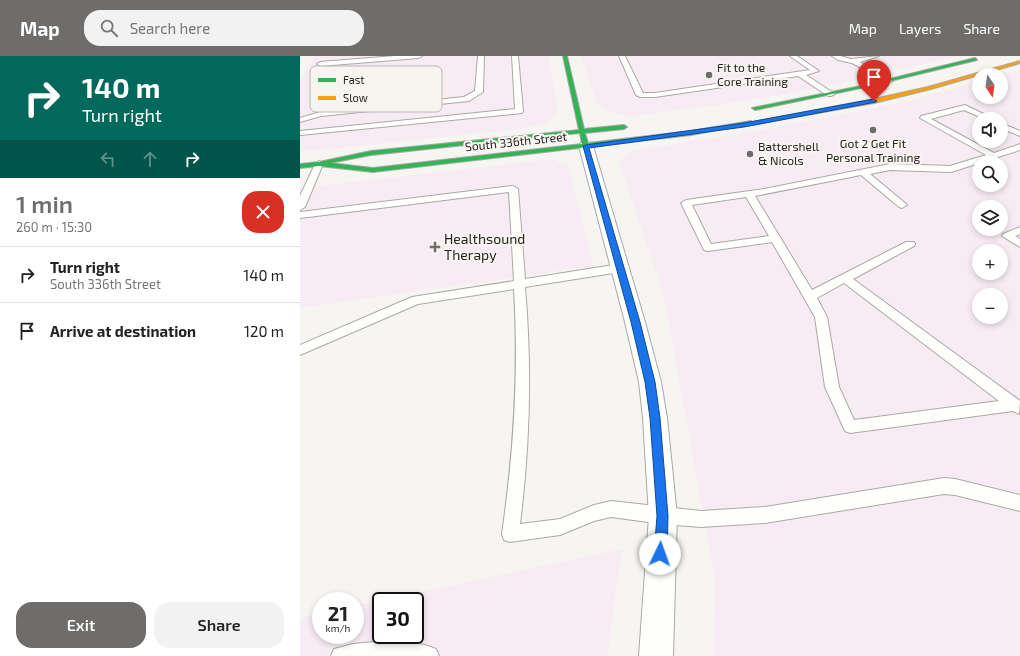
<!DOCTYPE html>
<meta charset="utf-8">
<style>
body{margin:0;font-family:"Exo 2",sans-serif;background:#f2f2f2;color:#222;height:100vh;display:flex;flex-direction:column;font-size:15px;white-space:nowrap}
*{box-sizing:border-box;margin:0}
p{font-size:13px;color:#767676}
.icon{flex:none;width:22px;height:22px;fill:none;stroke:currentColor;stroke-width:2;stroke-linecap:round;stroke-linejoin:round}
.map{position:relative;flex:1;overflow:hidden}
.sheet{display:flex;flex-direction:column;background:#fff;width:300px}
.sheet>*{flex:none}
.top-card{background:#00695c;color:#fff;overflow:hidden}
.needle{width:26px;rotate:167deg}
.tools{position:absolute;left:672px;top:12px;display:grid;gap:8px}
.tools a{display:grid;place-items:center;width:36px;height:36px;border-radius:50%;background:#fff;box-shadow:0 2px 6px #0003;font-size:20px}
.speed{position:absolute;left:12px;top:536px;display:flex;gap:8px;font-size:20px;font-weight:700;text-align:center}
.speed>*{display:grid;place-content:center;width:52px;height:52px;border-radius:50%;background:#fff;box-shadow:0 2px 6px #0003;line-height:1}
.speed small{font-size:10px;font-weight:400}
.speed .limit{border:2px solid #111;border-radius:6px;background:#fff;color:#111}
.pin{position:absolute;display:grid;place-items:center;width:34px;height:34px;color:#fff;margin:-41px -17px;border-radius:50% 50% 50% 0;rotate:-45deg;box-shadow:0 0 4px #0007}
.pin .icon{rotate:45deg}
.me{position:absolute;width:44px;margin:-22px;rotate:3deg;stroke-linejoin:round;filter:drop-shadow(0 0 3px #0008)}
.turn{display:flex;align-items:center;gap:14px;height:84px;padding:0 16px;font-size:18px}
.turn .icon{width:52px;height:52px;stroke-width:2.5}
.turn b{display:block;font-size:28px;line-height:34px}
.lanes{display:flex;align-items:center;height:38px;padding:0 16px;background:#0003;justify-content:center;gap:20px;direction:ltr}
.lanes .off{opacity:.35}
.round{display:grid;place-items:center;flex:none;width:42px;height:42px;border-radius:16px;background:#f2f2f2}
.head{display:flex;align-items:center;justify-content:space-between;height:68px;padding:0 16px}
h1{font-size:24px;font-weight:600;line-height:30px;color:#6e6d6b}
.action{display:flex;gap:8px;margin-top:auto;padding:8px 16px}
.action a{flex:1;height:46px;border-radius:16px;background:#6e6d6b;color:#fff;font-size:16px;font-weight:600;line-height:46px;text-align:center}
.action a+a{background:#f2f2f2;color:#222}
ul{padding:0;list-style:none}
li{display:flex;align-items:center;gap:12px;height:56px;padding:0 16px;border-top:1px solid #e0e0e0}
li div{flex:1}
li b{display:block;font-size:15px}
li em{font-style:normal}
header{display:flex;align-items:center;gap:24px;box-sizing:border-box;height:56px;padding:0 20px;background:#6e6d6b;color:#fff}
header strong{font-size:19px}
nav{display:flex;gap:22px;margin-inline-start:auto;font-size:14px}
.search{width:280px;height:36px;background:#f2f2f2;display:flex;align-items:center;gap:10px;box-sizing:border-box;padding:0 14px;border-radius:16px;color:#767676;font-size:15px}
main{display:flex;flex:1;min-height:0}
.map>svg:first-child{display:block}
</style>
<header>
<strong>Map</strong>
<div class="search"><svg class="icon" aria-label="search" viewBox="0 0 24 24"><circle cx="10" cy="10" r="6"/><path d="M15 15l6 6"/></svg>Search here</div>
<nav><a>Map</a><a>Layers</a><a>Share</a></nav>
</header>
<main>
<section class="sheet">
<div class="top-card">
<div class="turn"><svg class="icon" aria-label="right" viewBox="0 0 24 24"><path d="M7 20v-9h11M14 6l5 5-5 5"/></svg><div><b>140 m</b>Turn right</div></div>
<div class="lanes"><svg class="icon off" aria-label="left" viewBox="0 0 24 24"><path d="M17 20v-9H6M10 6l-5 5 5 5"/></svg><svg class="icon off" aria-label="ahead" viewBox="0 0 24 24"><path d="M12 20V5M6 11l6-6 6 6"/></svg><svg class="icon" aria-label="right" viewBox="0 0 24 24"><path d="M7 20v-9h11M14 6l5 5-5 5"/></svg></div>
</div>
<div class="head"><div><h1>1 min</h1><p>260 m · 15:30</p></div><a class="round" style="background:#d93025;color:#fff"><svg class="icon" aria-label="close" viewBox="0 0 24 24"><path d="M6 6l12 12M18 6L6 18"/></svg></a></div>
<ul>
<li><svg class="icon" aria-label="right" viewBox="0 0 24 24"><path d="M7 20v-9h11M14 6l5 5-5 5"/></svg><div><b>Turn right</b><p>South 336th Street</p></div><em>140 m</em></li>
<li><svg class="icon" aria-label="arrive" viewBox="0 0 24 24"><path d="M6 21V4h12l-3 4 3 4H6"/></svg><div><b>Arrive at destination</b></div><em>120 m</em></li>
</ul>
<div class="action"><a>Exit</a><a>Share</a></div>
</section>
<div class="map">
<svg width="720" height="600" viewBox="0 0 720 600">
<rect width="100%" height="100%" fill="#f7f5f2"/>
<!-- commercial -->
<g fill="#f8ecf4" fill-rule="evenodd">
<polygon points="15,0 248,0 258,56 247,66 222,73 0,96 0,24"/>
<polygon points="281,0 660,0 513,33 432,47 333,60 318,59 300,51 297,47"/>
<path d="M720,14V600H413L415,524L363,236L319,106L329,95L432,79L600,47L679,25V41H701V19ZM679,63H701V85H679ZM679,107H701V129H679ZM679,151H701V173H679ZM679,195H701V217H679ZM679,239H701V261H679Z"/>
<polygon points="250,103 268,109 294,210 0,252 0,132"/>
<path d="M322,493L307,600H0V562L21,557V579H55V550ZM81,545H115V579H81Z"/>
</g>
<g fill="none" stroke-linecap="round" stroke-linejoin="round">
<!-- lane casing -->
<g stroke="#aaa9a6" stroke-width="2">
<g id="lane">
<polygon points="95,0 122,0 119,2 20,10 17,8 20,6"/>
<polygon points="178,0 184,0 183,36 169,45 21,60 0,66 0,62 20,56 164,41 175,35"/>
<polygon points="212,0 218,0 223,55 222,57 0,79 0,75 215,53"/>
<polygon points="319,0 325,0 343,37 355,37 510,14 490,0 497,0 519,15 506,19 535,38 531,40 528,40 498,20 355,41 340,41 336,39"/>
<polygon points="532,0 540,0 551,3 579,0 560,6 593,25 588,26 552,7 538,4"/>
<path d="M665,49L694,63H684L664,54L631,63L694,97L720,88V94L651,116L590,114L570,118L605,147L607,149L602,152L599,151L561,119L455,140L512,234L606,186H614L615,188L614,190L553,223L720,345L719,358L713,355L550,377L545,375L525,331L515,261L472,186L408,195L404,194L381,147L386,144L464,133L590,108L650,110L686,99L620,62L621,60ZM446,141L469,180L411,188L392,149ZM544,227L699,345L554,364L539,331L527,261L517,242Z"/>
<polygon points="701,67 720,75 720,80 701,72"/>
<polygon points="19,105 23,108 5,151 0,154 0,140 15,108"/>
<path d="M213,130L218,133L225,223L320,208L324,209L326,212L324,215L320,216L225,231C232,311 230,389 220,468L260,463L294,449L311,445L401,455L465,451L644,422L655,423L720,439V455L655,439L644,438L465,467L401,471L363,468L311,461L294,465L260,479L210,486L204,484L202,478C214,394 219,317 214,233L118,248L0,299V289L112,241L214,225L209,136L0,162V156Z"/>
<polygon points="720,171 720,178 715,180 720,183 720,191 702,180 703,178"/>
<path d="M85,585C103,585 120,586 136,593L139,600H31L34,593L53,588Z"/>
</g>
</g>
<!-- street casing -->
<g stroke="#aaa9a6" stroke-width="2">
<polygon id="street" points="286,86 291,87 293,90 345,266 361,326 367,362 377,460 373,600 339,600 349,460 343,362 339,326 325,266 279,90 281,87"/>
</g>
<!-- fast casing -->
<g stroke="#aaa9a6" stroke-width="2">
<g id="fast">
<path d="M263,0H267L284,73L324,69L327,71L324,73L285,77L288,87L391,75L451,65L454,67L391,79L73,116L19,110L0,112V108L19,106L71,95L279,74ZM280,77L282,88L73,112L30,107L71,99Z"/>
<polygon points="675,2 677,4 561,32 455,54 452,52 561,30"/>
</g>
</g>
<!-- slow casing -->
<g stroke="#aaa9a6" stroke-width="2">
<polygon id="slow" points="720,5 720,7 631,33 574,47 451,69 448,67 574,43 628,31"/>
</g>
<!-- lane -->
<use href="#lane" fill="#fefefd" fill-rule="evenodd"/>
<!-- street -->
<use href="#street" fill="#fefefd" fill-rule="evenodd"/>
<!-- fast -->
<use href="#fast" fill="#30b455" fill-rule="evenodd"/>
<!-- slow -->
<use href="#slow" fill="#ff9f0a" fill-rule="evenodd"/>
</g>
<!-- route -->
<polygon fill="#1a73e8" stroke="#114b97" points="574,43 577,45 576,46 444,71 289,92 340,266 355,326 360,362 368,460 367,498 365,502 360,504 356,502 354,498 357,460 350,362 345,326 331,266 283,90 286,89 444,67"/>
<!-- markers -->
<g fill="#6e6d6b" stroke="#f8f5f1" stroke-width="1.5">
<circle cx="409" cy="19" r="4"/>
<circle cx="573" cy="74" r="4"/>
<circle cx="450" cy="98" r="4"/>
<path d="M133 185h4v4h4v4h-4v4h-4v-4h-4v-4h4z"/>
</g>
<g text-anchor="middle" stroke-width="4" stroke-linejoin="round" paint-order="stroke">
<!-- far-poi labels -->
<g font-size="12" fill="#252423" stroke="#f8f5f1" text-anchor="start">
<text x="417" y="16">Fit to the<tspan x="417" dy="14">Core Training</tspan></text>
<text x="573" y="92" text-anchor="middle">Got 2 Get Fit<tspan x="573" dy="14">Personal Training</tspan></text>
<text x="458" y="95">Battershell<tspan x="458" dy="14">&amp; Nicols</tspan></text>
</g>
<!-- far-street labels -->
<g font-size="12" fill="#252423" stroke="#f8f5f1">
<text transform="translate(216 86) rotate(-6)" y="4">South 336th Street</text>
</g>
<!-- poi labels -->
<g font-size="14" fill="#252423" stroke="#f8f5f1" text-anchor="start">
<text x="144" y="188">Healthsound<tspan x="144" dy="16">Therapy</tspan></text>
</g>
</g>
<!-- legend -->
<rect x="10" y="10" width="132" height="46" rx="6" fill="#f8f5f1" stroke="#b9b6b3" stroke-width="1"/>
<rect x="18" y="22" width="18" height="4" fill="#30b455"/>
<rect x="18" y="40" width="18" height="4" fill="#ff9f0a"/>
<g font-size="11" fill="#252423">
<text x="43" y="28">Fast</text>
<text x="43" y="46">Slow</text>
</g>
</svg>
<div class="tools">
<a><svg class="needle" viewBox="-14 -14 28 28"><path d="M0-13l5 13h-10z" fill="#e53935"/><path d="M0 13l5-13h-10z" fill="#767676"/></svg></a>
<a><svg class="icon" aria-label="sound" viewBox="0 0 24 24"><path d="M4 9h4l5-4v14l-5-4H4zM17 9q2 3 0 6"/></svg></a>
<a><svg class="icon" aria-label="search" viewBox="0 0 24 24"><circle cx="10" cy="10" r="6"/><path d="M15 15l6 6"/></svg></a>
<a><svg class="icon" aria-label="layers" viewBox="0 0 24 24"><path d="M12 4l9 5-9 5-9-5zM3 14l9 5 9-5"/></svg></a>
<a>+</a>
<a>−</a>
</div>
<div class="speed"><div>21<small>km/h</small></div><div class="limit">30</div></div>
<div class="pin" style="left:574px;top:45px;background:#d93025"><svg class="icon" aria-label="arrive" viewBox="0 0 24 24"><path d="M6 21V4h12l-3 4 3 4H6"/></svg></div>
<svg class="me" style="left:360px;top:498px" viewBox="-20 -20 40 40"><circle r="19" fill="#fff"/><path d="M0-13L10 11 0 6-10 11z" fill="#1a73e8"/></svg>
</div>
</main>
